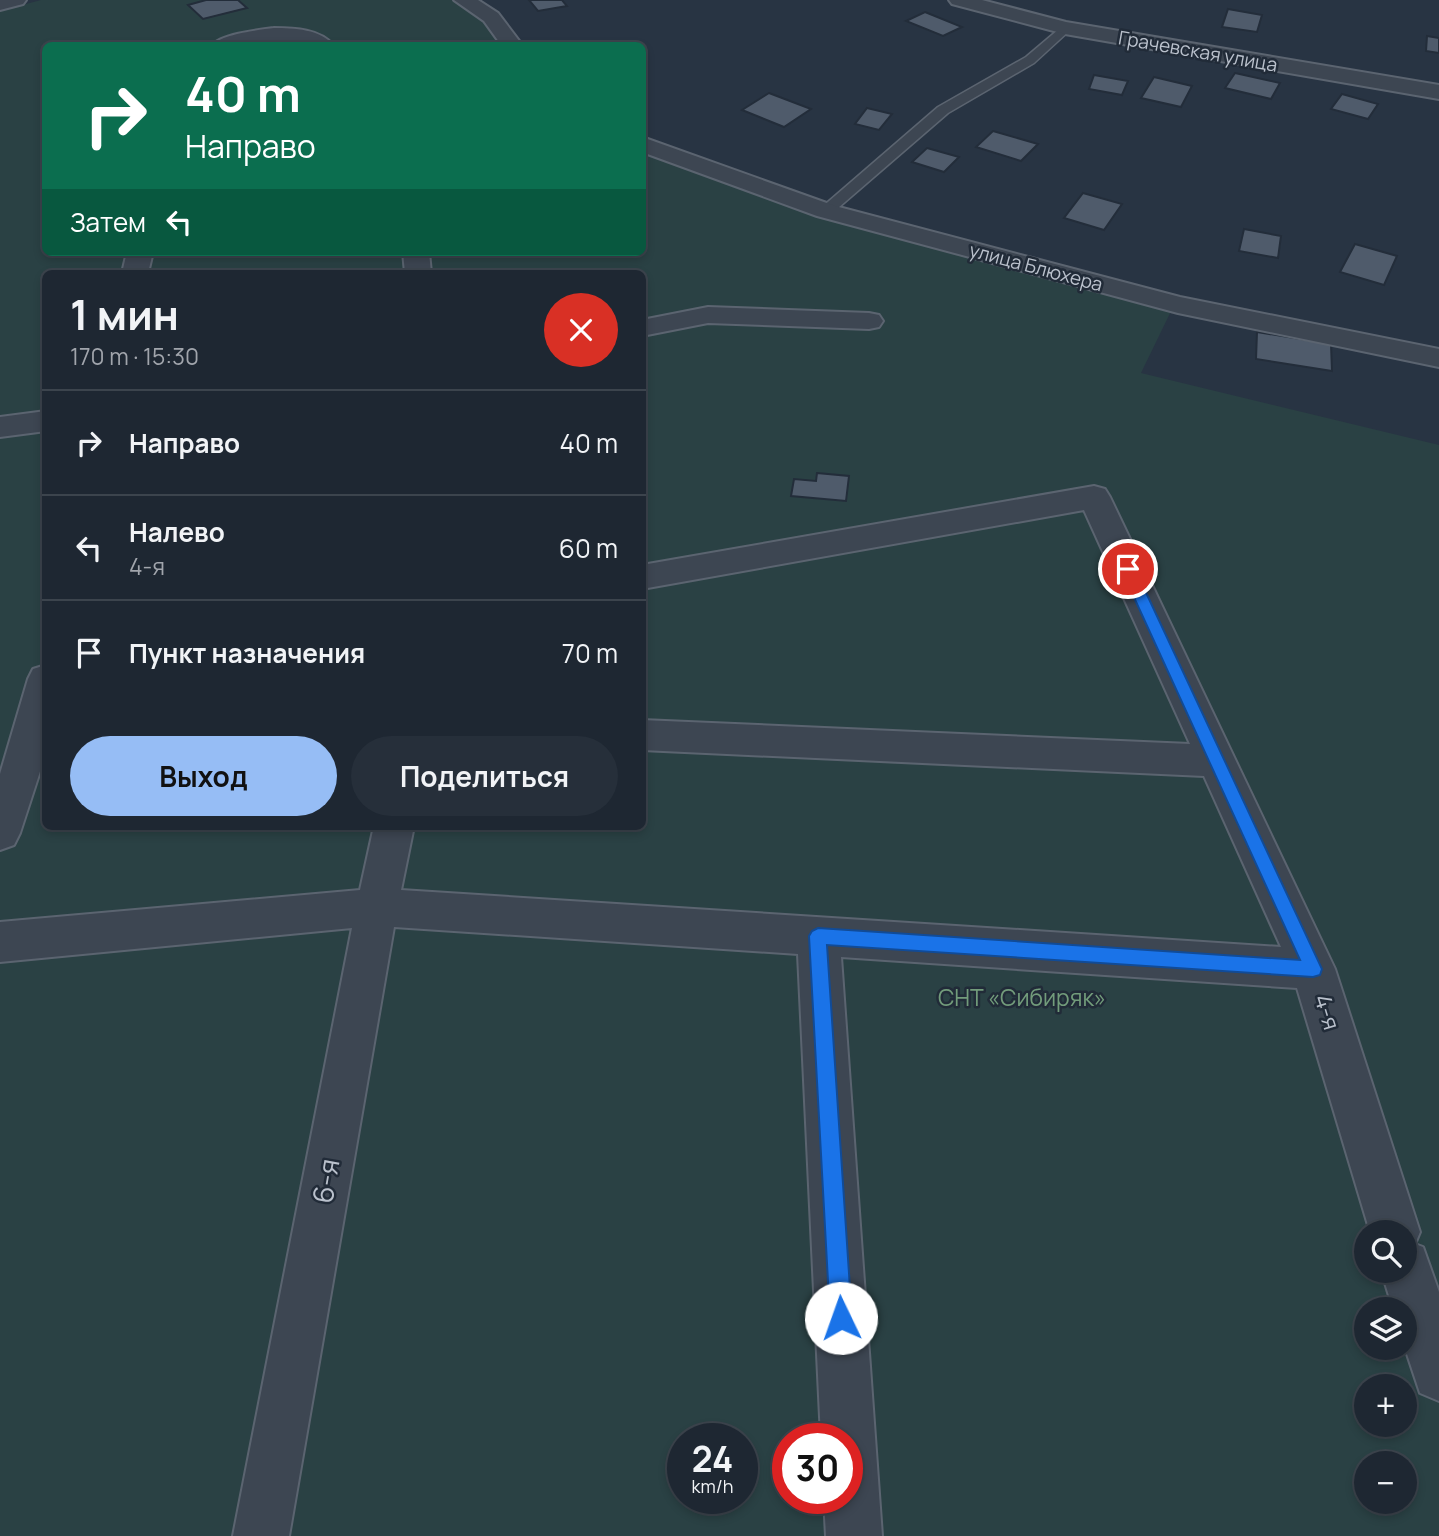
<!DOCTYPE html>
<html lang="ru">
<meta charset="utf-8">
<style>
body{margin:0;font-family:Manrope,sans-serif;background:#262f3a;color:#f1f3f6;height:100vh;display:flex;flex-direction:column;font-size:26px;white-space:nowrap}
*{box-sizing:border-box;margin:0}
p{font-size:23px;color:#a1a5ac}
.icon{flex:none;width:38px;height:38px;fill:none;stroke:currentColor;stroke-width:2;stroke-linecap:round;stroke-linejoin:round}
.map{position:relative;flex:1;overflow:hidden}
.drawer{position:absolute;left:42px;top:270px;width:604px;height:560px;display:flex;flex-direction:column;background:#1e2732;border-radius:10px;box-shadow:0 4px 10px #0003,0 0 0 2px #3c444d}
.drawer>*{flex:none}
.guide{position:absolute;left:42px;top:42px;width:604px;height:214px;border-radius:10px;box-shadow:0 4px 10px #0003,0 0 0 2px #3c444d;background:#0b6e4f;color:#fff;overflow:hidden}
.tools{position:absolute;left:1354px;top:1220px;display:grid;gap:14px}
.tools a{display:grid;place-items:center;width:63px;height:63px;border-radius:50%;background:#1e2732;box-shadow:0 4px 10px #0003,0 0 0 2px #3c444d;font-size:35px}
.speed{position:absolute;left:667px;top:1423px;display:flex;gap:14px;font-size:35px;font-weight:700;text-align:center}
.speed>*{display:grid;place-content:center;width:91px;height:91px;border-radius:50%;background:#1e2732;box-shadow:0 4px 10px #0003,0 0 0 2px #3c444d;line-height:1}
.speed small{font-size:18px;font-weight:400}
.speed .limit{border:10px solid #d22;background:#fff;color:#111}
.pin{position:absolute;display:grid;place-items:center;width:60px;height:60px;color:#fff;margin:-30px;border:4px solid #fff;border-radius:50%;box-shadow:0 2px 7px #0007}
.me{position:absolute;width:77px;margin:-38px;rotate:357deg;stroke-linejoin:round;filter:drop-shadow(0 0 5px #0008)}
.turn{display:flex;align-items:center;gap:24px;height:147px;padding:0 28px;font-size:32px}
.turn .icon{width:91px;height:91px;stroke-width:2.5}
.turn b{display:block;font-size:49px;line-height:60px}
.then{display:flex;align-items:center;height:66px;padding:0 28px;background:#0003;gap:14px;font-size:26px}
.round{display:grid;place-items:center;flex:none;width:74px;height:74px;border-radius:37px;background:#262f3a}
.summary{display:flex;align-items:center;justify-content:space-between;height:119px;padding:0 28px}
h1{font-size:42px;font-weight:700;line-height:52px}
.button{display:flex;gap:14px;margin-top:auto;padding:14px 28px}
.button a{flex:1;height:80px;border-radius:42px;background:#96bdf5;color:#111;font-size:28px;font-weight:700;line-height:80px;text-align:center}
.button a+a{background:#262f3a;color:#f1f3f6}
ul{padding:0;list-style:none}
li{display:flex;align-items:center;gap:21px;height:105px;padding:0 28px;border-top:2px solid #3c444d}
li div{flex:1}
li b{display:block;font-size:26px}
li em{font-style:normal}
.map>svg:first-child{display:block}
</style>
<div class="map">
<svg width="1439" height="1536" viewBox="0 0 1439 1536">
<rect width="100%" height="100%" fill="#283443"/>
<!-- green -->
<path fill="#2a4144" fill-rule="evenodd" d="M41,0H473L514,45L46,46V252H642V141L681,162L1174,305L1141,373L1439,445V1536H0V11ZM46,273H642V826H46ZM1367,1232H1405V1270H1367ZM1367,1309H1405V1348H1367ZM1367,1386H1405V1424H1367ZM682,1438H742V1498H682ZM788,1438H847V1498H788ZM1367,1463H1405V1502H1367Z"/>
<!-- building -->
<g fill="#4f5b6b" stroke="#232d3a" stroke-width="2">
<polygon points="206,0 238,0 247,8 203,19 188,5"/>
<polygon points="529,0 562,0 567,6 538,11"/>
<polygon points="1228,9 1262,15 1257,32 1222,27"/>
<polygon points="925,12 962,27 943,36 906,21"/>
<polygon points="1427,36 1439,38 1439,53 1426,51"/>
<polygon points="1235,73 1280,83 1271,99 1225,88"/>
<polygon points="1094,75 1128,81 1122,95 1089,89"/>
<polygon points="1154,77 1192,86 1181,107 1141,98"/>
<polygon points="769,93 811,109 784,127 742,110"/>
<polygon points="1342,94 1378,104 1368,119 1331,109"/>
<polygon points="867,108 892,114 879,130 855,124"/>
<polygon points="993,131 1038,144 1021,161 976,147"/>
<polygon points="927,148 959,157 944,172 912,162"/>
<polygon points="1083,193 1122,204 1104,230 1064,218"/>
<polygon points="1244,229 1281,236 1278,258 1239,251"/>
<polygon points="1355,244 1397,256 1384,285 1340,272"/>
<polygon points="1257,332 1331,344 1332,371 1256,359"/>
<polygon points="817,473 849,476 846,501 791,496 794,479 816,481"/>
</g>
<g fill="none" stroke-linecap="round" stroke-linejoin="round">
<!-- lane casing -->
<g stroke="#5b6470" stroke-width="3">
<polygon id="lane" points="1065,24 1069,25 1069,31 1034,63 948,113 831,214 821,214 819,211 821,208 938,107 1026,57"/>
</g>
<!-- street casing -->
<g stroke="#5b6470" stroke-width="4">
<g id="street">
<polygon points="0,0 26,0 23,4 0,10"/>
<polygon points="454,0 478,0 498,13 523,46 502,46 484,21"/>
<polygon points="949,0 982,0 1066,22 1439,85 1439,99 1065,34 952,4"/>
<path d="M274,28C294,28 321,29 334,46C317,46 301,41 284,41C259,41 236,46 211,46C221,34 258,30 274,28Z"/>
<polygon points="642,137 835,206 1180,297 1439,349 1439,367 1178,313 817,216 642,152"/>
<polygon points="127,252 153,252 148,273 122,273"/>
<polygon points="403,252 429,252 431,273 405,273"/>
<polygon points="708,307 869,313 879,315 883,321 879,327 869,329 708,323 642,336 642,320"/>
<polygon points="46,411 46,431 0,437 0,417"/>
<polygon points="1094,486 1105,489 1110,497 1335,969 1420,1232 1415,1244 1423,1247 1439,1292 1439,1401 1420,1393 1405,1348 1405,1309 1393,1309 1381,1270 1405,1270 1405,1232 1370,1232 1297,988 841,957 882,1536 826,1536 824,1498 847,1498 847,1438 821,1438 798,954 394,927 289,1536 233,1536 352,928 0,962 0,922 360,890 374,826 414,826 401,890 1281,947 1204,776 642,750 642,720 1190,744 1084,510 642,589 642,565"/>
<polygon points="46,665 46,753 20,833 14,845 0,850 0,774 28,679 33,669"/>
</g>
</g>
<!-- lane -->
<use href="#lane" fill="#3d4652" fill-rule="evenodd"/>
<!-- street -->
<use href="#street" fill="#3d4652" fill-rule="evenodd"/>
</g>
<!-- route -->
<polygon fill="#1a73e8" stroke="#114b97" stroke-width="2" points="1128,564 1135,569 1322,969 1320,975 1313,977 827,945 852,1318 849,1325 841,1329 833,1325 830,1318 809,936 812,931 818,928 1300,960 1121,569"/>
<g text-anchor="middle" stroke-width="5" stroke-linejoin="round" paint-order="stroke">
<!-- far-street labels -->
<g font-size="19" fill="#bac1cc" stroke="#212b38">
<text transform="translate(1198 51) rotate(10)" y="7">Грачевская улица</text>
<text transform="translate(1036 267) rotate(15)" y="7">улица Блюхера</text>
</g>
<!-- park labels -->
<g font-size="23" fill="#729c7b" stroke="#212b38">
<text x="1022" y="1006">СНТ «Сибиряк»</text>
</g>
<!-- street labels -->
<g font-size="23" fill="#bac1cc" stroke="#212b38">
<text transform="translate(1327 1012) rotate(73)" y="8">4-я</text>
</g>
<!-- near-street labels -->
<g font-size="28" fill="#bac1cc" stroke="#212b38">
<text transform="translate(326 1181) rotate(-80)" y="10">6-я</text>
</g>
</g>
</svg>
<div class="tools">
<a><svg class="icon" aria-label="search" viewBox="0 0 24 24"><circle cx="10" cy="10" r="6"/><path d="M15 15l6 6"/></svg></a>
<a><svg class="icon" aria-label="layers" viewBox="0 0 24 24"><path d="M12 4l9 5-9 5-9-5zM3 14l9 5 9-5"/></svg></a>
<a>+</a>
<a>−</a>
</div>
<div class="speed"><div>24<small>km/h</small></div><div class="limit">30</div></div>
<div class="pin" style="left:1128px;top:569px;background:#d93025"><svg class="icon" aria-label="arrive" viewBox="0 0 24 24"><path d="M6 21V4h12l-3 4 3 4H6"/></svg></div>
<svg class="me" style="left:841px;top:1318px" viewBox="-20 -20 40 40"><circle r="19" fill="#fff"/><path d="M0-13L10 11 0 6-10 11z" fill="#1a73e8"/></svg>
<div class="guide">
<div class="turn"><svg class="icon" aria-label="right" viewBox="0 0 24 24"><path d="M7 20v-9h11M14 6l5 5-5 5"/></svg><div><b>40 m</b>Направо</div></div>
<div class="then">Затем<svg class="icon" aria-label="left" viewBox="0 0 24 24"><path d="M17 20v-9H6M10 6l-5 5 5 5"/></svg></div>
</div>
<section class="drawer">
<div class="summary"><div><h1>1 мин</h1><p>170 m · 15:30</p></div><a class="round" style="background:#d93025;color:#fff"><svg class="icon" aria-label="close" viewBox="0 0 24 24"><path d="M6 6l12 12M18 6L6 18"/></svg></a></div>
<ul>
<li><svg class="icon" aria-label="right" viewBox="0 0 24 24"><path d="M7 20v-9h11M14 6l5 5-5 5"/></svg><div><b>Направо</b></div><em>40 m</em></li>
<li><svg class="icon" aria-label="left" viewBox="0 0 24 24"><path d="M17 20v-9H6M10 6l-5 5 5 5"/></svg><div><b>Налево</b><p>4-я</p></div><em>60 m</em></li>
<li><svg class="icon" aria-label="arrive" viewBox="0 0 24 24"><path d="M6 21V4h12l-3 4 3 4H6"/></svg><div><b>Пункт назначения</b></div><em>70 m</em></li>
</ul>
<div class="button"><a>Выход</a><a>Поделиться</a></div>
</section>
</div>
